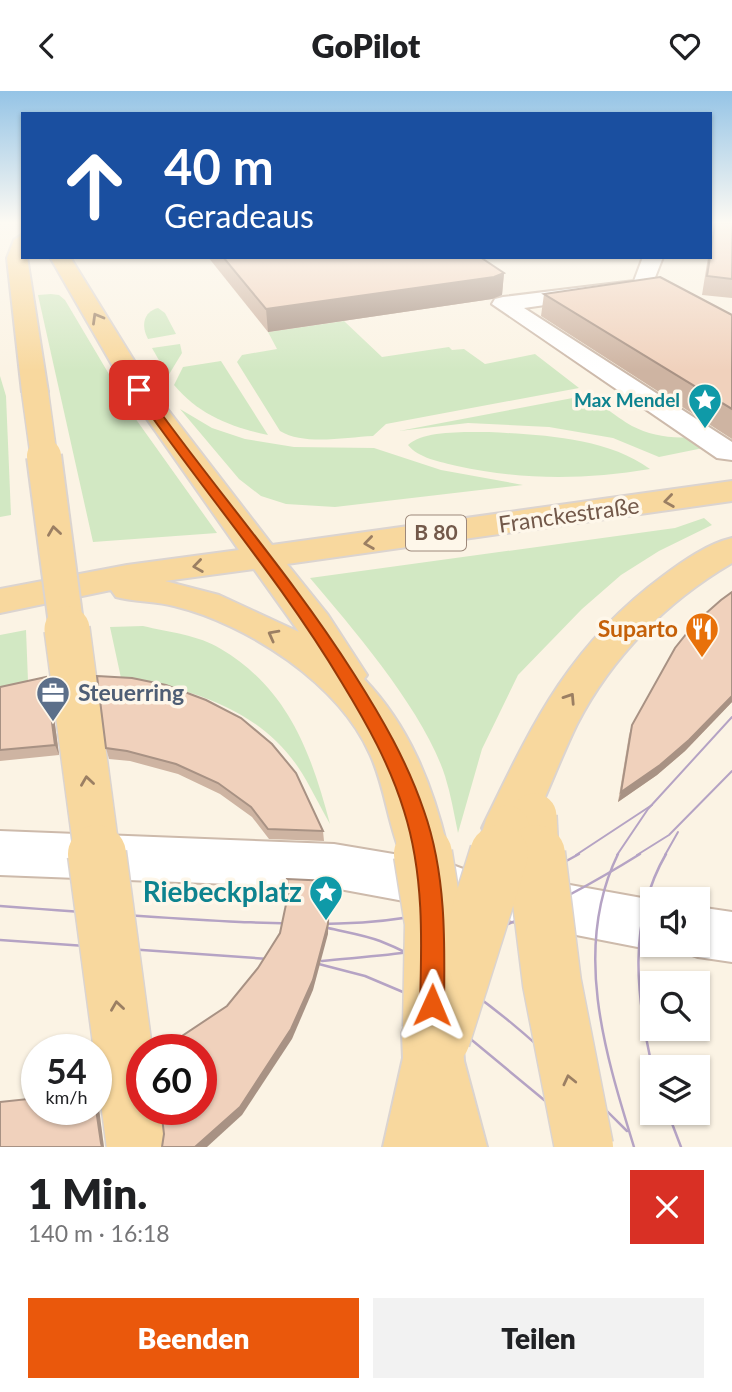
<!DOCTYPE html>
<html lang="de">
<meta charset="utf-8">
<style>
body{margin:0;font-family:Lato,sans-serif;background:#f2f2f2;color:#202124;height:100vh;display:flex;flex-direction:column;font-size:26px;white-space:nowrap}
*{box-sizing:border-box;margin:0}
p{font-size:23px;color:#757577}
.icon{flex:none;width:38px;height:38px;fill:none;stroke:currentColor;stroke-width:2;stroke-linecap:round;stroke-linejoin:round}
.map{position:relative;height:1056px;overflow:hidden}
.panel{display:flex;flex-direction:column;background:#fff;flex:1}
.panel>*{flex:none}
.banner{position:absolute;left:21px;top:21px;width:691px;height:147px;border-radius:0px;box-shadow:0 2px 5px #0004;background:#1a4fa0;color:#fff;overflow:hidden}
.fabs{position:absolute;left:640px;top:796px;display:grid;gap:14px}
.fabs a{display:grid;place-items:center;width:70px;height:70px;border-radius:0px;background:#fff;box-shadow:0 2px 5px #0004;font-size:35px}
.speed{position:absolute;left:21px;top:943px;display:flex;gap:14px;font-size:35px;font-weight:700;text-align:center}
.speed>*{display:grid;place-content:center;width:91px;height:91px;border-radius:50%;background:#fff;box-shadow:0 2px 5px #0004;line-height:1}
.speed small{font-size:18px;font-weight:400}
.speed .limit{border:10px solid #d22;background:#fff;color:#111}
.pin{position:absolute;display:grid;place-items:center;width:60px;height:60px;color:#fff;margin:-30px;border-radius:14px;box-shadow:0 4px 10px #0006}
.me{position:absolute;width:77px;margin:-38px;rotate:1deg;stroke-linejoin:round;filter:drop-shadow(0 0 5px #0008)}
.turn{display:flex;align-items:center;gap:24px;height:147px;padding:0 28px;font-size:32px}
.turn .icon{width:91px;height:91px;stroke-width:2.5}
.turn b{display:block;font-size:49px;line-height:60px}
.round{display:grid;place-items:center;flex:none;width:74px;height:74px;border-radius:0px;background:#f2f2f2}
.headline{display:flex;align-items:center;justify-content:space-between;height:119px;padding:0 28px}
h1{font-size:42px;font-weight:800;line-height:52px}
.cta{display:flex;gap:14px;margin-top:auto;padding:14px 28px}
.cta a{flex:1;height:80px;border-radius:0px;background:#ea580c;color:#fff;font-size:28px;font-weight:800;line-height:80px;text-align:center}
.cta a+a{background:#f2f2f2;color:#202124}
header{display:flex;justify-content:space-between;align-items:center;height:91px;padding:0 28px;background:#fff;font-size:32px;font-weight:800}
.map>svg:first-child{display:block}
</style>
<header><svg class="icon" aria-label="back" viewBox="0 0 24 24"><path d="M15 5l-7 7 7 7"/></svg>GoPilot<svg class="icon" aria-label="heart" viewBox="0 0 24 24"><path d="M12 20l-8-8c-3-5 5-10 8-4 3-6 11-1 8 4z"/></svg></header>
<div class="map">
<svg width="732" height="1056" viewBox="0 0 732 1056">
<rect width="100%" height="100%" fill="#fbf3e4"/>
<!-- green -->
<g fill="#d2e8c3">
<polygon points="51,203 59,204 65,209 135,327 217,442 93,451 38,204"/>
<path d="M158,217L165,222L176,243L148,248C141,235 143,221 158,217Z"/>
<path d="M344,230L382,266L449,256L452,259L464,258L485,273L535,263L579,297L386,333L373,345C346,346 305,355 280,340L237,271L242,264L277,258L268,241Z"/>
<polygon points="180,253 182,262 168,285 152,257"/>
<path d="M221,270L268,344C231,336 199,324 174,294L183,276Z"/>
<polygon points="0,285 6,305 11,424 0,426"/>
<path d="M578,306C600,309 614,325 632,335C651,345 677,349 697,345L713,355L659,366L613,347L549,336L468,332L399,340Z"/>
<polygon points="180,318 212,337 245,348 294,356 374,357 441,379 523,394 335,416 286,413 261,405 239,388"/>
<path d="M489,341C541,344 606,346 650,378C584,389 521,389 457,375C441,371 418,367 408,354C423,339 468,341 489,341Z"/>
<path d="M704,427L712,434L659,460L621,484L582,518L518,584L482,658L458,742C454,723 451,704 445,685C424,620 354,539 310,487L675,437Z"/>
<path d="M143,535C168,541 199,544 221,558C288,598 311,661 330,733C319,714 310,694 298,676C258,617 187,596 121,587L110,536Z"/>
<polygon points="26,539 28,590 0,596 0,544"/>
</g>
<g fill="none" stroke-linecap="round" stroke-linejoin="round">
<!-- street casing -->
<g stroke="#cdbaab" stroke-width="4">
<g id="street">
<polygon points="643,166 663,166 650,199 524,217 732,351 732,369 717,367 492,213 495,208 503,206 634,190"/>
<polygon points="0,740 334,753 447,772 466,779 473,795 466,811 447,818 334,797 0,784"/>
<polygon points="520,785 653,809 653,854 666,854 653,859 520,833 501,826 493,809 501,792"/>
<polygon points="698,816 732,821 732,871 698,866 679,859 676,854 698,854"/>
</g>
</g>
<!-- primary casing -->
<g stroke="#dbd4d0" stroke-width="4">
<g id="primary">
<polygon points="23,143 23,166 27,166 48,301 44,307 35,309 26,307 22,301 7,167 14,149"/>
<path d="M50,166H70L151,297L272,454L732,390V410L287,473L328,524L367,584L364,588C409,635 432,693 447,755L440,770L422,776L404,770C388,737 386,697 370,663C339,593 248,533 174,515C155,510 135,511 116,506L111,499L0,522V498L127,474L239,459L126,298ZM254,478L299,541L219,504L165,490Z"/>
<path d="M732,447V472C667,510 612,565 577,633C558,672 544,713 524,751L507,757L490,751L482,737C532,634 568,555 663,485C683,470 707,453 732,447Z"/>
<polygon points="432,912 453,921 462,942 464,970 487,1056 383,1056 403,967 402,942 411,921"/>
</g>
</g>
<!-- street -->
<use href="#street" fill="#fff" fill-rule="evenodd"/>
<!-- primary -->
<use href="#primary" fill="#f8d89e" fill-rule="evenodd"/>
<!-- tram-far1 -->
<g stroke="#b5a3c4" stroke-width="2">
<polyline points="576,764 652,714"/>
<polyline points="617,764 648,718 732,626"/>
<polyline points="637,764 669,744 732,680"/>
<polyline points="665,764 678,741"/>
</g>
<!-- tram -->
<g stroke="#b5a3c4" stroke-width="2.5">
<path d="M618,763C572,857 605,962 634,1056"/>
<path d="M0,815C80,821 160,827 240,831C302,833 365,836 426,823C480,812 532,790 579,763"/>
<path d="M328,837C345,841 364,844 380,850C472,886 558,971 627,1040"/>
<polyline points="0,849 311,871 365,885 410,904 444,926 555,1018 590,1056"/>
<path d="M322,870C369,865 426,863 471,847C531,827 587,796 640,763"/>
<path d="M653,979C636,907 627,830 666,763"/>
<polyline points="668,1022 681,1056"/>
</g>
<!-- primary-bridge-far3 casing -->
<g stroke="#dbd4d0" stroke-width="29" stroke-linecap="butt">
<polyline id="primary-bridge-far3" points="35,301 44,367"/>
</g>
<!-- primary-bridge-far2 casing -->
<g stroke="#dbd4d0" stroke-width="38" stroke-linecap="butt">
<polyline id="primary-bridge-far2" points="44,365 67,540"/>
</g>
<!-- primary-bridge-far1 casing -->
<g stroke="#dbd4d0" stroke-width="48" stroke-linecap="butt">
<g id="primary-bridge-far1">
<polyline points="67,538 97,764"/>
<polyline points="534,725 536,764"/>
<polyline points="422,755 423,764"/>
<polyline points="498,764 507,737"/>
</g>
</g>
<!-- primary-bridge casing -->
<g stroke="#dbd4d0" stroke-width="61" stroke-linecap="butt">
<g id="primary-bridge">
<polyline points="97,763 136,1056"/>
<polyline points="423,763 434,832 432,936"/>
<polyline points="536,763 552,892 584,1056"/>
<polyline points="441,947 499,763"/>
</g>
</g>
<!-- primary-bridge-far3 -->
<use href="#primary-bridge-far3" stroke="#f8d89e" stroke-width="26"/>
<!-- primary-bridge-far2 -->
<use href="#primary-bridge-far2" stroke="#f8d89e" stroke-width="34"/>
<!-- primary-bridge-far1 -->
<use href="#primary-bridge-far1" stroke="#f8d89e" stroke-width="45"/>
<!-- primary-bridge -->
<use href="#primary-bridge" stroke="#f8d89e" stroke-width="58"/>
</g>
<!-- wall -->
<g fill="#ceb4a2">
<polygon points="712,132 732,132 732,207 702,204 708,166 710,166"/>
<polygon points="208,166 480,166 504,182 502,204 492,208 268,241"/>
<polygon points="544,203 732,224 732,348 541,225"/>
<polygon points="732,501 732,611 685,660 657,684 618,711 629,644 632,634"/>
<polygon points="132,587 323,740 324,750 269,748 252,726 220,703 178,683 130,670 109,668 106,657"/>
<polygon points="0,596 50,596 59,664 0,670"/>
</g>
<!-- shaded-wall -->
<g fill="#a89284">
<polygon points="504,182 502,204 492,208 268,241 266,218"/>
<polygon points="46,586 50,596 59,664 55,654"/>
<polygon points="732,605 732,611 685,660 657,684 618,711 621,701"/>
<polygon points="329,790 328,843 313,899 292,948 242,1024 207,1056 195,1056"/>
<polygon points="96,1001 97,1002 104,1056 102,1056 101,1052 96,1018"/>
</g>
<!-- building -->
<g fill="#f0d1bc" stroke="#a89284" stroke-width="2">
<polygon points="715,132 732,132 732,188 707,185 710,166"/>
<polygon points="223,166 480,166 504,182 494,186 266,218"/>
<polygon points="660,186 732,224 732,318 544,203"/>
<polygon points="732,501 732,605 689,649 660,674 621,701 632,634 675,557 695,532 721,509"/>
<polygon points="97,585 132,587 166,594 206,609 241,627 272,653 296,682 323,740 268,738 251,716 218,692 176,673 127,660 106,657"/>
<polygon points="46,586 55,654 0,659 0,596"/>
<polygon points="287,788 329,790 328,833 313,889 291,938 240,1016 195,1056 162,1056 164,1043 161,1018 201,1018 201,959 161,959 227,915 258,877 280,842 289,799"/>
<polygon points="37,1007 37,1018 96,1018 101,1052 102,1056 0,1056 0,1011"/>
</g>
<!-- one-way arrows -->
<defs><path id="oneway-chevron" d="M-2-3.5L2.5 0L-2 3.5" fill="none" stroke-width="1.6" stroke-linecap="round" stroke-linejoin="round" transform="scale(1.75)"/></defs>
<g stroke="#9b7f63">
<use href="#oneway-chevron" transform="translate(97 227) rotate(-120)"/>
<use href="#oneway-chevron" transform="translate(669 410) rotate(172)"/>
<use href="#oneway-chevron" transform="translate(54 440) rotate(-98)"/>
<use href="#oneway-chevron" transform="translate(369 452) rotate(172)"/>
<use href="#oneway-chevron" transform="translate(198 475) rotate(172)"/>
<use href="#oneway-chevron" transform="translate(273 544) rotate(-152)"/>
<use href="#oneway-chevron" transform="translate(570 607) rotate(-57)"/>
<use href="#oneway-chevron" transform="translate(87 690) rotate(-98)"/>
<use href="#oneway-chevron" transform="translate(117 915) rotate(-98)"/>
<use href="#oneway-chevron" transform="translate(569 989) rotate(-103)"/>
</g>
<!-- sky -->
<linearGradient id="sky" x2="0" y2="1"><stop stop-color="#95c4e6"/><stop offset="0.47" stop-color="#fdfaf3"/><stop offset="1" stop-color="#fdfaf3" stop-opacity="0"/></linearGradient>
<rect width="732" height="280" fill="url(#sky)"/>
<!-- route -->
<path fill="#ea580c" stroke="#983908" stroke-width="2" d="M135,296H142C211,394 290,482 354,583C382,627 407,670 424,720C446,782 445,850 444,914L441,923L432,926L423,923L420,914C422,850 424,783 404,720C390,674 367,633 342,592C280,488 201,398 133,299Z"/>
<!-- icons -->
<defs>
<g id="sight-pin" transform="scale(1.75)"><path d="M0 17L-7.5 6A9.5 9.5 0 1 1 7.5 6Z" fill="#0f9aa8" stroke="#fef7ea"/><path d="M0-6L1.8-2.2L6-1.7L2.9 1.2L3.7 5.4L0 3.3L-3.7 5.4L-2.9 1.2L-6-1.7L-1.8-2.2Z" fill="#fff"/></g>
<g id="restaurant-pin" transform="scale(1.75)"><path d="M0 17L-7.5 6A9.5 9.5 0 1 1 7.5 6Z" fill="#e8710a" stroke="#fef7ea"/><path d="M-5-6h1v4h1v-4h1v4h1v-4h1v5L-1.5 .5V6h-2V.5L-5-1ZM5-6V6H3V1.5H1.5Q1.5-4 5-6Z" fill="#fff"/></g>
<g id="office-pin" transform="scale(1.75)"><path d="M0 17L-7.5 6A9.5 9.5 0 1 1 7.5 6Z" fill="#5c6f8a" stroke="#fef7ea"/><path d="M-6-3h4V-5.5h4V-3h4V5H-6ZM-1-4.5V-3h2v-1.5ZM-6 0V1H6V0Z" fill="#fff"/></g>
</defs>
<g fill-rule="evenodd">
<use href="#sight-pin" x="705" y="309"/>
<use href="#restaurant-pin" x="702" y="538"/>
<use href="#office-pin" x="53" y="602"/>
<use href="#sight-pin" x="326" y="801"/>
</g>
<g text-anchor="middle" stroke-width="7" stroke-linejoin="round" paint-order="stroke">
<!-- far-culture labels -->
<g font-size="19" font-weight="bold" fill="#0d838f" stroke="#fef7ea" text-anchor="end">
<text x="680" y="316">Max Mendel</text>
</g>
<!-- shield labels -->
<rect fill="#fef7ea" stroke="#9d887a" stroke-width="2" x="406" y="424.5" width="60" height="35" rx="5"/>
<g font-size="21" font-weight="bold" fill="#73594a">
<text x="436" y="449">B 80</text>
</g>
<!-- street labels -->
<g font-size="23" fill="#73594a" stroke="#fef7ea">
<text transform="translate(569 424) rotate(-8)" y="8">Franckestraße</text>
</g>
<!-- food labels -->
<g font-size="23" font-weight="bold" fill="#c56008" stroke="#fef7ea" text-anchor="end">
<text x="678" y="546">Suparto</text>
</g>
<!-- service labels -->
<g font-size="23" font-weight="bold" fill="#4e5e75" stroke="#fef7ea" text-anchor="start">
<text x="78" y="610">Steuerring</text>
</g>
<!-- near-culture labels -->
<g font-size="28" font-weight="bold" fill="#0d838f" stroke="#fef7ea" text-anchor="end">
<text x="302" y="811">Riebeckplatz</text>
</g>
</g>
</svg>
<div class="fabs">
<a><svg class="icon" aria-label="sound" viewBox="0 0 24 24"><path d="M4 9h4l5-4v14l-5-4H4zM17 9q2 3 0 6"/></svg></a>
<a><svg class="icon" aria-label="search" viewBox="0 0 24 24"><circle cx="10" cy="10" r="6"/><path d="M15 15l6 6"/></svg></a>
<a><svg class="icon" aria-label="layers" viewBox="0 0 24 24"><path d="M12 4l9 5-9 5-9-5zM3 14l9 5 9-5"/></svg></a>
</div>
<div class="speed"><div>54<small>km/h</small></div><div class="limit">60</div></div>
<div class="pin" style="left:139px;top:299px;background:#d93025"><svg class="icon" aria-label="arrive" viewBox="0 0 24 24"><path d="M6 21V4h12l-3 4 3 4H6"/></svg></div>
<svg class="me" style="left:432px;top:914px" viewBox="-20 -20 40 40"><path d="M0-17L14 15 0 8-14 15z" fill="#ea580c" stroke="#fff" stroke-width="4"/></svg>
<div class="banner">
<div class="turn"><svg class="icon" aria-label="ahead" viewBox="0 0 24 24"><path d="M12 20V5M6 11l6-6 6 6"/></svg><div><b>40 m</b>Geradeaus</div></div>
</div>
</div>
<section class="panel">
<div class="headline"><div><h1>1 Min.</h1><p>140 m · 16:18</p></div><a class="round" style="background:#d93025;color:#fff"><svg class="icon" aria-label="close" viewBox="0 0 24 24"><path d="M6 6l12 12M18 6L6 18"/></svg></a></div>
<div class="cta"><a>Beenden</a><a>Teilen</a></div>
</section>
